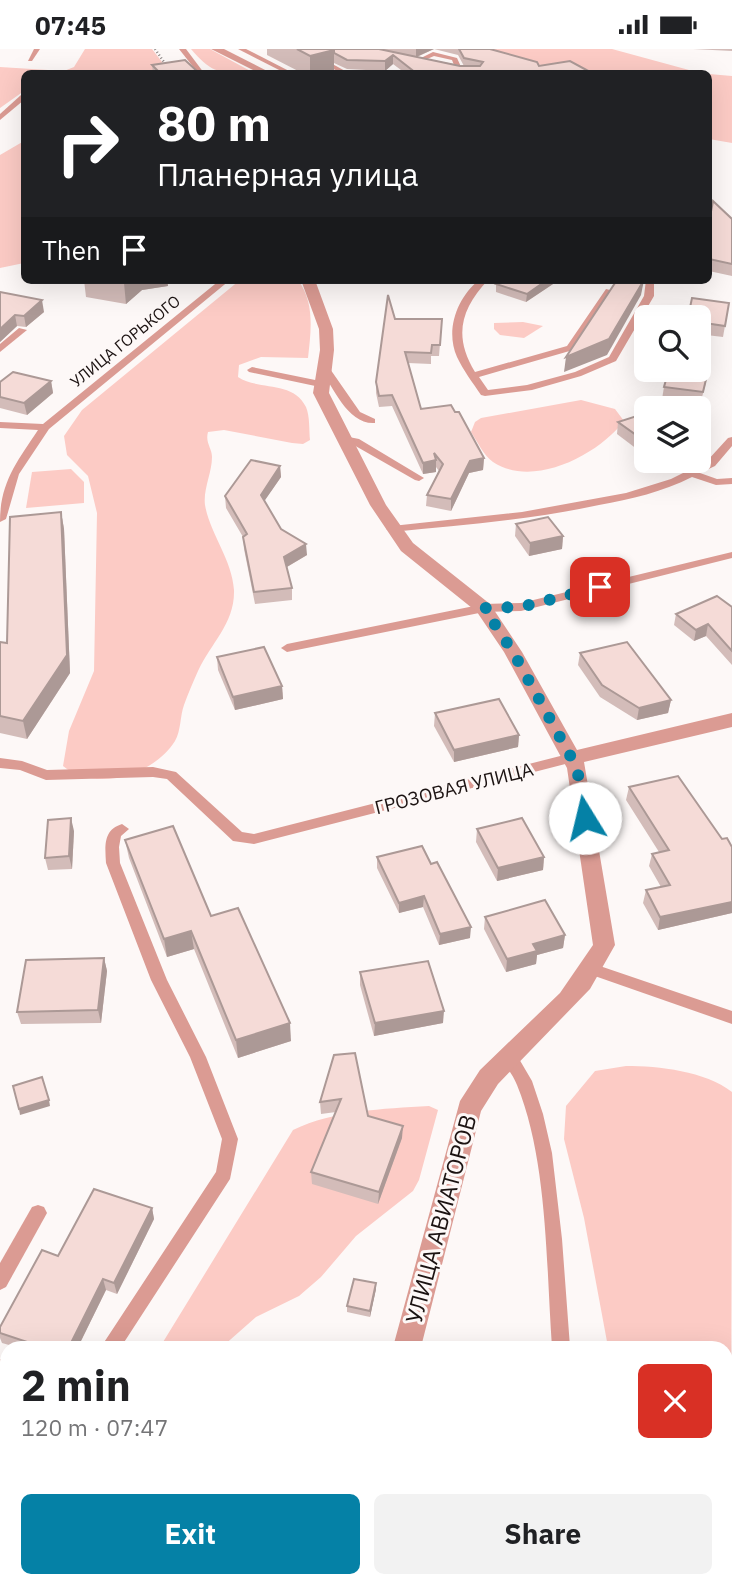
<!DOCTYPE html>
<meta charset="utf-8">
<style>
body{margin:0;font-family:"IBM Plex Sans",sans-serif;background:#f2f2f2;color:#202124;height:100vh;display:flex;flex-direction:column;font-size:26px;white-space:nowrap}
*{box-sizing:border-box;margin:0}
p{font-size:23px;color:#757577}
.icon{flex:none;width:38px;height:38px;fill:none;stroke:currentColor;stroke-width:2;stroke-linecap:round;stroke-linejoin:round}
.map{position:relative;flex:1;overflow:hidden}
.details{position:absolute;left:0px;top:1292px;width:733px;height:247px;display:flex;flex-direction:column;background:#fff;border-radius:21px 21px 0 0;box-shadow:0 7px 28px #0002}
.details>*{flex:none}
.banner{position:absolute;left:21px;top:21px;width:691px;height:214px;border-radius:10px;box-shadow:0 7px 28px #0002;background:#202124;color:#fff;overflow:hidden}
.controls{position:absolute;left:634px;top:256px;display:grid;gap:14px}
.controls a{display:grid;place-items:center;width:77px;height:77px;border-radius:10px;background:#fff;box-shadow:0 7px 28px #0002;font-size:35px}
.pin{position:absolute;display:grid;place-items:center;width:60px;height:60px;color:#fff;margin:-30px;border-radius:14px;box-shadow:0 4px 10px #0006}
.me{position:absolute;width:77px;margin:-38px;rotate:351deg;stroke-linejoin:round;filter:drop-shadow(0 0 5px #0008)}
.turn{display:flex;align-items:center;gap:24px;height:147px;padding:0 21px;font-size:32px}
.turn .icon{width:91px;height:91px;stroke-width:2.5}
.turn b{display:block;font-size:49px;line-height:60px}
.then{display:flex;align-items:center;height:66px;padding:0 21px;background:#0003;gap:14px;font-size:26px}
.round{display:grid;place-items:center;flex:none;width:74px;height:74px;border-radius:10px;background:#f2f2f2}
.overview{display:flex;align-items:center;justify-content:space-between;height:119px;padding:0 21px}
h1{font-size:42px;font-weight:800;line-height:52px}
.primary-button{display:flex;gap:14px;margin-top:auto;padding:14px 21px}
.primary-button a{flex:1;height:80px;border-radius:10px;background:#0581a6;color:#fff;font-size:28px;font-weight:800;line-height:80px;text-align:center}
.primary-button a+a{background:#f2f2f2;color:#202124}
.status{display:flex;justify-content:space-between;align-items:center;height:49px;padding:0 35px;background:#fff;direction:ltr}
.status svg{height:19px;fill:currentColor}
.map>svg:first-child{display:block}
</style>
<div class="status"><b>07:45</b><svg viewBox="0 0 49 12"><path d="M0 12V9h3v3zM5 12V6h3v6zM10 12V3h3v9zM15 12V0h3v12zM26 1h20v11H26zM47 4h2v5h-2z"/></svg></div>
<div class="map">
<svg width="732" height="1537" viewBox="0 0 732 1537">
<rect width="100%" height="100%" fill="#fdf8f7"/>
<!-- green -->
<g fill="#fccbc5">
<polygon points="85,0 152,0 166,18 181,24 24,24 24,42 0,59 0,18 64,22 74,18"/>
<path d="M191,0H210L254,24C221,24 213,26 191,0Z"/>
<polygon points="465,0 612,0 700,24 599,24 575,17 541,16"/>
<polygon points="709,25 732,27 732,94 709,90"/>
<polygon points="24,92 24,214 0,219 0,106"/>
<path d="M240,231H298C315,254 311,282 308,309L261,308L239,316L238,328C259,342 293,331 306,358C310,367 309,382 310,391L303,395L292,394L224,381L208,383C205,394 212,399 212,408C212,424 203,440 205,456C210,485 232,510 234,541C235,574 211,594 198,622C193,633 188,645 184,656C180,667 181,682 175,692C154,726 96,744 63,717L69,682L94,622L97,464L88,427L67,406L64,387L82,361Z"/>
<polygon points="523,273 543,277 524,289 500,286 494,280 494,274"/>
<path d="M581,351L615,360L624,372C599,405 534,440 493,413C484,407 477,392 471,383L475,373L481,369Z"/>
<polygon points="71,420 84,433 84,454 26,459 32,423"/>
<path d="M626,1017C659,1017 705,1022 732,1043L731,1434H726V1298H608L584,1169L564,1090L566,1057L595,1022Z"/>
<path d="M429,1057L438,1061L419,1131L413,1142L356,1187L321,1228L299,1247L256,1268L222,1298H160L293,1081C335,1061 382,1060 429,1057Z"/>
</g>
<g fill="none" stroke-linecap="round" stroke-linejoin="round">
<!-- path -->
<polyline stroke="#8b8483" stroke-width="2.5" stroke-dasharray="1 2.5" stroke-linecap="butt" points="155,0 166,16"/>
<!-- service -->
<g fill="#db9b93" fill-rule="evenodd">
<polygon points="34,0 40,0 32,12 28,12"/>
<polygon points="179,0 186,0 204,24 198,24"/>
<polygon points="238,0 246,0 293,24 285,24"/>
<polygon points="297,0 305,0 347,23 341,24"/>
<polygon points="433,3 457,9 462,20 456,21 452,11 434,7 418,14 413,13"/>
<polygon points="21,46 24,46 24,51 0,71 0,65"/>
<path d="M220,231H230L49,380L19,425L6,470L0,473C0,433 17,413 38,381L0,379V373L43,375Z"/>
<path d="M479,231H488C461,260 453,287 475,323L567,297L606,240L614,242L573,301L479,328L488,341L527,336L575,323L609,308L644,247L646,231H654V247L616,312L581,327L532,341L485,347L481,346C473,334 463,321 457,308C445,281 457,249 479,231Z"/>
<polygon points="19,279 27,281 0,303 0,295"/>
<path d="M322,317H328L360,363L375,370V374C348,376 333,338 320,319Z"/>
<polygon points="252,318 320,332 325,335 320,338 249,323 247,321"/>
<polygon points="344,387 359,390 424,429 419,432 415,431 352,395 340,392 340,388"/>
<path d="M732,388V397L715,417L700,424L717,430L732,429V435L716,436L692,428C663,443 631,450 599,456C531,471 461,476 392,483L386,480L392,477L522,463L626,444L671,430L707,412L728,389Z"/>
<polygon points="732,503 732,509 521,562 484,563 287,603 281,599 287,595 484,555 521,554"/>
<polygon points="572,704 577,706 579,709 577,712 254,795 233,792 167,730 153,728 46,731 20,721 0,719 0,709 22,712 47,721 153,718 176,723 242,783 254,785"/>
<path d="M122,775L129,780L121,787L119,798L120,814L167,931L206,1008L238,1090L230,1130L121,1298H101L216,1123L222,1090L190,1008L151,931L106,814C105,797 103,781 122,775Z"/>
<polygon points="594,915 732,962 732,975 589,925 586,921 589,917"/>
<path d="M509,1001L515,1003L532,1032L543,1065L552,1104L562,1190L570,1298H552C546,1216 548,1112 517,1036C513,1026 506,1018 501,1008L503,1003Z"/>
<polygon points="38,1156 44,1158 47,1164 6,1238 0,1241 0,1214 32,1158"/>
<polygon points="0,1310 7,1311 7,1329 0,1328"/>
<rect x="79" y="1531" width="22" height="6"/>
</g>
<!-- minor -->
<g fill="#db9b93" fill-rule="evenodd">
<polygon points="211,0 224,0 271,24 259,24"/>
<polygon points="301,231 315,231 333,280 334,301 329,344 386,456 413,494 490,555 522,603 577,701 732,664 732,678 584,713 615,896 590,940 498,1035 481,1062 421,1298 393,1298 460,1052 480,1021 560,944 593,896 567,719 504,603 477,563 401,502 370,456 313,344 320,301 319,280"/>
<polygon points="329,1531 361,1531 360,1537 328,1537"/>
</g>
</g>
<!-- wall -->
<g fill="#d3bcb9" fill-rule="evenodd">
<path d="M267,0H490L539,17L592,24H405L393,15L385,22L347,20L334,14V23L329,24H302L267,6ZM434,0L458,6L464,17L417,8Z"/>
<polygon points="693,0 732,0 732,2"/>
<polygon points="152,16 197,24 199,24 153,24"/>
<polygon points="732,170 732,227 709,222 709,173"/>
<polygon points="84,231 167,231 168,237 142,241 126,255 86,248"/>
<polygon points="502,231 559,231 526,253 496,243 496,235"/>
<polygon points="0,243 44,263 26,278 17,277 0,293"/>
<polygon points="729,254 723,288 698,285 698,268"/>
<polygon points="395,270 442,270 439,307 431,307 431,315 408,314 421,360 484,409 483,421 469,424 451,462 426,457 427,446 439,422 436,418 436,423 423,425 392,357 379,358 376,344 376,333"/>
<polygon points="51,332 53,344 27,366 0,359 0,333"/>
<polygon points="706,334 700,355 662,350 664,338"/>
<polygon points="646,364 646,407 617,385 618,373"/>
<polygon points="701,399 698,411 667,423 652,411 698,411"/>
<polygon points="280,417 281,428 264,452 281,480 307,506 287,518 292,539 292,551 255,555 244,500 243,488 226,459 225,447"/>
<polygon points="61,463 64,480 70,624 27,690 0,684 0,593 7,594"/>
<polygon points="516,475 563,487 562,500 529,507 515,487"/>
<polygon points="732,558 732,616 706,587 694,592 674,576 676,565"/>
<polygon points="580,604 671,651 668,664 637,671 600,648 578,616"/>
<polygon points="217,608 282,637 283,650 235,661 218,621"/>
<polygon points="435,664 519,686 518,698 454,713 434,677"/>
<polygon points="629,738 722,790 732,798 732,864 658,881 643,854 646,841 661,838 649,817 652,805 659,803 626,751"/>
<polygon points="477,780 544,808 543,821 497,832 476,793"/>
<polygon points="74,782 72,820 48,821 45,809"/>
<polygon points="125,791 211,867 291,992 238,1009 194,900 167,908 129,809"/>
<polygon points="422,797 470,889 439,896 423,858 399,864 377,819 377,808"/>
<polygon points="485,868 565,886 563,899 537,906 536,915 506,923 484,880"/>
<polygon points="104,909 107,922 101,974 21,975 17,963"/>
<polygon points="360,923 443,974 374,987 360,936"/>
<polygon points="334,1006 368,1067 402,1089 378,1155 312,1135 311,1123 336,1063 321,1065 320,1053"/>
<polygon points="152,1159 154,1170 117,1245 106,1241 78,1298 16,1298 2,1294 0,1289 0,1278 58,1207"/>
<polygon points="376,1234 376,1240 370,1268 347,1263 347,1257"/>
<polygon points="604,1531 635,1531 631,1537 611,1537"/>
</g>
<!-- shaded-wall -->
<g fill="#ac9996">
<polygon points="416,0 434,0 416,8"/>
<polygon points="334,1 334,23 329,24 310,24 310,7"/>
<polygon points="393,6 393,15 385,22 385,12"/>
<polygon points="128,231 167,231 168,237 142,241 126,255 124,234"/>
<polygon points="547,231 559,231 526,253 527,245"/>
<polygon points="644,231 641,246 607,306 564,323 566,308"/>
<polygon points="42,251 44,263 26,278 24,267"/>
<polygon points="15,266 17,277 0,293 0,280"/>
<polygon points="51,332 53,344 27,366 24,354"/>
<polygon points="701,399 698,411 667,423 669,411 698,411 698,400"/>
<polygon points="484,409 483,421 469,424 451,462 451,450 470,412"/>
<polygon points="436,411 436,423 423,425 423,414"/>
<polygon points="280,417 281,428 261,457 261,446"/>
<polygon points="61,463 64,480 70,624 27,690 23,672"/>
<polygon points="563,487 562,500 529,507 530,494"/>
<polygon points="306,495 307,506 285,519 284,508"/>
<polygon points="708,575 706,587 694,592 696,581"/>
<polygon points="282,637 283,650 235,661 233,648"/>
<polygon points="671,651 668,664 637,671 639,659"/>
<polygon points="519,686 518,698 454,713 454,701"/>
<polygon points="71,769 74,782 72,820 69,807"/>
<polygon points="544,808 543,821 497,832 498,819"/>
<polygon points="424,847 423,858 399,864 399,854"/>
<polygon points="732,853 732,864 658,881 660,868"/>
<polygon points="471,878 470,889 439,896 440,885"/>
<polygon points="191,882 194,900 167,908 164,890"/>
<polygon points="565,886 563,899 537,906 536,915 506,923 507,910 533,895"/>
<polygon points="104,909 107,922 101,974 98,961"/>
<polygon points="444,962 443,974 374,987 375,974"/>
<polygon points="290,974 291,992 238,1009 236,991"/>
<polygon points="49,1051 50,1057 20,1066 19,1060"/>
<polygon points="403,1077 402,1089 378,1155 379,1143"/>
<polygon points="152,1159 154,1170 117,1245 114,1234"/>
<polygon points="103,1230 106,1241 78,1298 69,1298"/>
<polygon points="376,1234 376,1240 370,1268 370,1262"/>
</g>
<!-- building -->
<g fill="#f5dbd7" stroke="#ac9996" stroke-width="2">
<polygon points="297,0 332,0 334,1 310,7"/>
<polygon points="332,0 379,0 460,17 480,17 483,13 464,9 459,0 490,0 537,13 539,17 570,12 592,24 416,24 393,6 385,12 347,11 334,4 334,1"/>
<polygon points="185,11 199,24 160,24 152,16"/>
<polygon points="280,22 282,24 253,24"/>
<polygon points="713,152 732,170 732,215 709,210 709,173"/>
<polygon points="103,231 128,231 124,234"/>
<polygon points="502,231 547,231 527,245 496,235"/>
<polygon points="617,231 644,231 609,290 566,308"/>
<polygon points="0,243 42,251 24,267 15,266 0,280"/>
<polygon points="388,246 395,270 442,270 440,296 432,296 431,304 405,303 421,360 451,356 455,363 459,363 484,409 470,412 451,450 427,446 443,415 434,404 436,411 423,414 392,346 379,347 376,333"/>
<polygon points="692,249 729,254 725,277 698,273 698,268 688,268"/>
<polygon points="669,320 695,320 708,322 703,343 664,338"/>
<polygon points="13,323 51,332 24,354 0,348 0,333"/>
<polygon points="646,364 646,393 618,373"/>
<polygon points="251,411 280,417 261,446 281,480 306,495 284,508 292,539 254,543 243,488 247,485 225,447"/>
<polygon points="61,463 67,606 23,672 0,667 0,593 7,594 10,468"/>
<polygon points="548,468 563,487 530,494 516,475"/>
<polygon points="717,547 732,558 732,602 708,575 696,581 676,565"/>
<polygon points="627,593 671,651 639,659 602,636 580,604"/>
<polygon points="264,598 282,637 233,648 217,608"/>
<polygon points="499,650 519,686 454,701 435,664"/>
<polygon points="678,727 722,790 727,789 732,798 732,853 660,868 646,841 670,836 652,805 669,801 629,738"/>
<polygon points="71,769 69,807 45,809 48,771"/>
<polygon points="522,769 544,808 498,819 477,780"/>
<polygon points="173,777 211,867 238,859 290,974 236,991 191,882 164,890 125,791"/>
<polygon points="422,797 431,815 437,813 471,878 440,885 424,847 399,854 377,808"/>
<polygon points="545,851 565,886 533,895 537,902 507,910 485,868"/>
<polygon points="104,909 98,961 17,963 26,911"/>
<polygon points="428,912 444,962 375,974 360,923"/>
<polygon points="355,1004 368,1067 403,1077 379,1143 311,1123 341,1050 320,1053 334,1006"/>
<polygon points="42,1028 49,1051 19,1060 13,1037"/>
<polygon points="94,1140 152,1159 114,1234 103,1230 69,1298 42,1298 0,1284 0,1278 42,1201 58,1207"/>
<polygon points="354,1230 376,1234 370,1262 347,1257"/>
<polygon points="0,1341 7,1341 7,1531 65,1531 64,1537 0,1537"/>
<polygon points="163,1531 284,1531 285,1537 162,1537"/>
<polygon points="618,1531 633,1531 630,1537 625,1537"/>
</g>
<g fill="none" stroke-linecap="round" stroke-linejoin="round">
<!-- route -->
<polyline stroke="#0581a6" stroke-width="12" stroke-dasharray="0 21.6" points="585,769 577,719 513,603 484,559 521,558 600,538"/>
</g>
<g text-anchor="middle" stroke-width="6" stroke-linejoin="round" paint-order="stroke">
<!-- far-street labels -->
<g font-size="16" fill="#1c1312" stroke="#fdf8f7">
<text transform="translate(125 292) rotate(-39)" y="6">УЛИЦА ГОРЬКОГО</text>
</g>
<!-- street labels -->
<g font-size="19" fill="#1c1312" stroke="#fdf8f7">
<text transform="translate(454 739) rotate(-14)" y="7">ГРОЗОВАЯ УЛИЦА</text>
</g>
<!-- near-street labels -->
<g font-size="23" fill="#1c1312" stroke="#fdf8f7">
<text transform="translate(441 1170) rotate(-75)" y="8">УЛИЦА АВИАТОРОВ</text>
</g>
</g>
</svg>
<div class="controls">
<a><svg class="icon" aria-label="search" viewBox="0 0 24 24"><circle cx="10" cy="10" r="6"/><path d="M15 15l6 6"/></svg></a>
<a><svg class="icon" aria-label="layers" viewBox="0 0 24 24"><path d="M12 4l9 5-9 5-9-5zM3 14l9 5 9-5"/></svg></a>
</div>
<div class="pin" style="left:600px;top:538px;background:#d93025"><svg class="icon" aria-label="arrive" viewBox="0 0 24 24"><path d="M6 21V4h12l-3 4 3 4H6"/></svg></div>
<svg class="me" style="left:585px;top:769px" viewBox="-20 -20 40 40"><circle r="19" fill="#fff"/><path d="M0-13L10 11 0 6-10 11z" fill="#0581a6"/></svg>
<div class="banner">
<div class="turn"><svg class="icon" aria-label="right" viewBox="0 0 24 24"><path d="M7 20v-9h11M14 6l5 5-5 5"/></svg><div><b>80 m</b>Планерная улица</div></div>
<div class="then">Then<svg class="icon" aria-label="arrive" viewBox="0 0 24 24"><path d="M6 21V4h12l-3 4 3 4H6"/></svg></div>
</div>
<section class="details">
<div class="overview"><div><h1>2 min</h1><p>120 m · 07:47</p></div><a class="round" style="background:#d93025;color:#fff"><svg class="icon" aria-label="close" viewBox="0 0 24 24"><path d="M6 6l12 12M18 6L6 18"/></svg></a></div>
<div class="primary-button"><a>Exit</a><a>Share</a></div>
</section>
</div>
